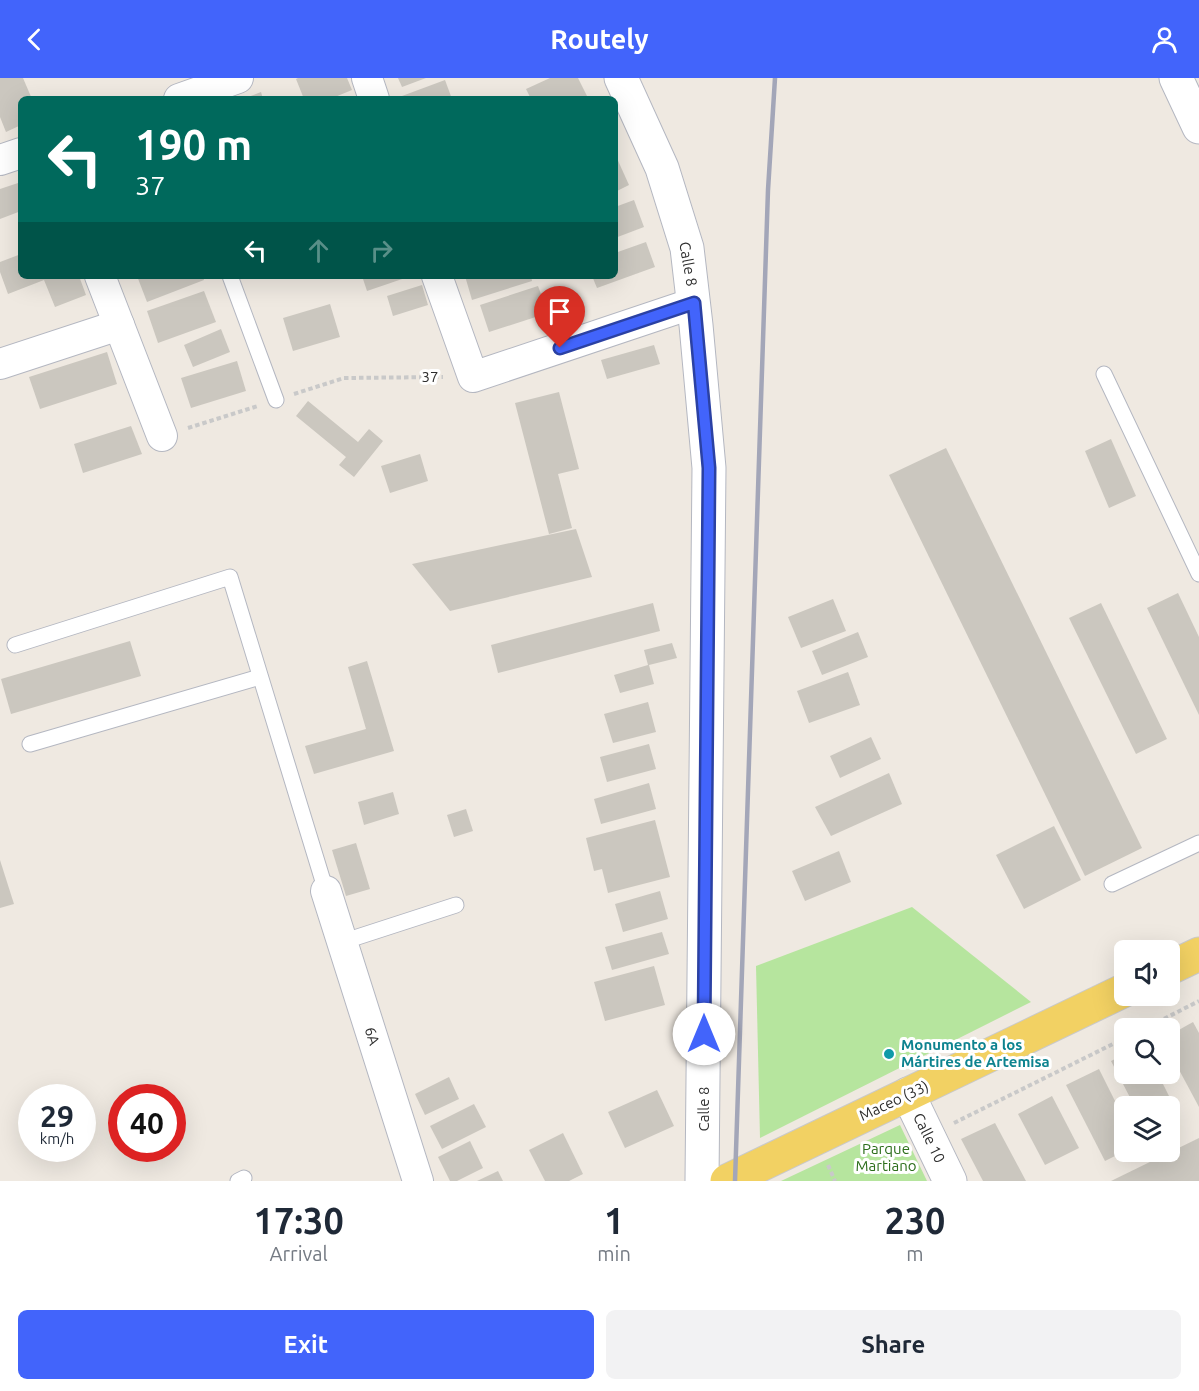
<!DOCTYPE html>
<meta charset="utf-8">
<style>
body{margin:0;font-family:Ubuntu,sans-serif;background:#f2f2f3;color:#1f2937;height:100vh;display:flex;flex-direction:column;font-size:22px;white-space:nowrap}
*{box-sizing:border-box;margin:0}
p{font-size:20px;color:#747a83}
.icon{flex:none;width:33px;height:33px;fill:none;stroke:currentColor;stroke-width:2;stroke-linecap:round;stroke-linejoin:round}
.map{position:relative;height:1103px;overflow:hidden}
.sheet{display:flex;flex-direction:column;background:#fff;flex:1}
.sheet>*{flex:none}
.guide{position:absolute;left:18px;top:18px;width:600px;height:183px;border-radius:9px;box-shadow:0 6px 24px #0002;background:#00695c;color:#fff;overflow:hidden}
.fabs{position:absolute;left:1114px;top:862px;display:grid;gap:12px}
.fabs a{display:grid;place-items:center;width:66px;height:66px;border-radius:9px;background:#fff;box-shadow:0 6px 24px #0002;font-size:30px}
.speed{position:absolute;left:18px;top:1006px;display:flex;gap:12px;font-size:30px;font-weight:700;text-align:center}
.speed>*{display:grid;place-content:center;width:78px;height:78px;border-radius:50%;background:#fff;box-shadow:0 6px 24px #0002;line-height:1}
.speed small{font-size:15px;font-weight:400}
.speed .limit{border:9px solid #d22;background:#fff;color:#111}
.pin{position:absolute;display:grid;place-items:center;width:51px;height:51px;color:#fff;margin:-62px -26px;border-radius:50% 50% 50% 0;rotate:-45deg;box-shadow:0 0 6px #0007}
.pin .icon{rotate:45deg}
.me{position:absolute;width:66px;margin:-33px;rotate:0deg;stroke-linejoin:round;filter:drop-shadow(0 0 4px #0008)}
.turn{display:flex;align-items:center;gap:21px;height:126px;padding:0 18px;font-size:27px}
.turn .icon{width:78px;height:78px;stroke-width:2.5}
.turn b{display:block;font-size:42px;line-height:51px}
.lanes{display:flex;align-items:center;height:57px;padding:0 18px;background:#0003;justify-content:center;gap:30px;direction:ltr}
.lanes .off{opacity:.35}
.eta{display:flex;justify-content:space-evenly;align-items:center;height:102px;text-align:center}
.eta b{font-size:36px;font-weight:700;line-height:42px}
.button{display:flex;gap:12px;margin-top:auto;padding:12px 18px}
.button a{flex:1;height:69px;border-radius:9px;background:#4264fb;color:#fff;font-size:24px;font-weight:700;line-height:69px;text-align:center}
.button a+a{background:#f2f2f3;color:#1f2937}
header{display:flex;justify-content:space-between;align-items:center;height:78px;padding:0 18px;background:#4264fb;color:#fff;font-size:27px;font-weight:700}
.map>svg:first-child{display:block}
</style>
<header><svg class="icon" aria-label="back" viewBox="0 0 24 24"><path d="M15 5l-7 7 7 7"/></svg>Routely<svg class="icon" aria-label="person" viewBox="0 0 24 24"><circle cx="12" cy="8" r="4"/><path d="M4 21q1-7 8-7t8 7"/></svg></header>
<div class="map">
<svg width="1199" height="1103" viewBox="0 0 1199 1103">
<rect width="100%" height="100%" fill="#efe9e1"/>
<!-- green -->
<g fill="#b6e59e">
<polygon points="912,829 1031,924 760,1060 756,888"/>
<polygon points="900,1047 927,1103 781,1103"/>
</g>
<!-- building -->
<g fill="#cbc7bf">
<polygon points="0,0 23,0 32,21 21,21 21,47 6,54 0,39"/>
<polygon points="298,0 347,0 352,12 330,21 304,21 296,1"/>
<polygon points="398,0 426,0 402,9"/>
<polygon points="550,0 578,0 587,18 581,21 531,21 526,11"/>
<polygon points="445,2 452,21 404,21 402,18"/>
<polygon points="261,14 263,21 243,21"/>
<polygon points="615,76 629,107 615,114"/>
<polygon points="21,104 21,133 0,141 0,111"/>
<polygon points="634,122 644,149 615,160 615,129"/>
<polygon points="646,164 655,189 597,210 592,198 615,198 615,175"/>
<polygon points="21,176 21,198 79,198 86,217 55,229 44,202 8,216 0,194 0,184"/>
<polygon points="137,198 203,198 204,202 147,224"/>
<polygon points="362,198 411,198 367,213"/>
<polygon points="465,198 531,198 532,203 472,222"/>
<polygon points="422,207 428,227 393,238 387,218"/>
<polygon points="538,208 548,235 489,254 480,227"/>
<polygon points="204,213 216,244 158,265 147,233"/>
<polygon points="330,226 340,259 293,273 283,240"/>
<polygon points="221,251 230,274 193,289 184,267"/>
<polygon points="654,267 660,286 607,301 601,282"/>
<polygon points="107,274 117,306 40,331 29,299"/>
<polygon points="237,283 246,313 191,330 181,300"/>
<polygon points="559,314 579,391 558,396 572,450 549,456 515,325"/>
<polygon points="308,323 358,364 369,351 383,363 354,399 339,387 346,379 296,338"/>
<polygon points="131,348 142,376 83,395 74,366"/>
<polygon points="1111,361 1136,418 1109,430 1085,373"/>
<polygon points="946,370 1142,770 1085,798 889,397"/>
<polygon points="420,376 428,403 390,415 381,388"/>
<polygon points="576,451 592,499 450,533 412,486"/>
<polygon points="1178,515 1199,559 1199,637 1147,530"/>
<polygon points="833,521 846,553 801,570 788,539"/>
<polygon points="653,525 660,553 498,595 491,567"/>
<polygon points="1101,525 1167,661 1136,676 1069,540"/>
<polygon points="858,554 868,579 822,597 812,573"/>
<polygon points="130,563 141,598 11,636 1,601"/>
<polygon points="672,565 677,580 649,587 654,606 620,615 614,597 648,587 644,572"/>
<polygon points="367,583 394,673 314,696 305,668 366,651 348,589"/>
<polygon points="848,594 860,627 809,645 797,613"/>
<polygon points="648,624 656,654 613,665 604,636"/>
<polygon points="871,659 881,681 840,700 830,678"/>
<polygon points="649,666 656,691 607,704 600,679"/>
<polygon points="889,695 902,726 831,758 815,729"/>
<polygon points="649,705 656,731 601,746 594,721"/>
<polygon points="393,714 399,736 364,747 358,724"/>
<polygon points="466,731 473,753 454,759 447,737"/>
<polygon points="655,742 670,799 608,815 602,791 594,793 586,760"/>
<polygon points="1054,748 1081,802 1024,831 996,777"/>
<polygon points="356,765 370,811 346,818 332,772"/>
<polygon points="839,773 851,804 805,823 792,793"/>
<polygon points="0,782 14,826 0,830"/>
<polygon points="660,813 668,841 623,854 615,826"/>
<polygon points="662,854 669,876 612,892 605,869"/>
<polygon points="654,888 665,927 605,943 594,904"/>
<polygon points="1193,944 1199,955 1199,1029 1170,975 1170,957"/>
<polygon points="1125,976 1125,996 1158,996 1171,1022 1157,1029 1135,1029 1111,983"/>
<polygon points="1099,991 1125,1043 1125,1073 1105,1083 1066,1007"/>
<polygon points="449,999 459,1021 425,1037 415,1016"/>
<polygon points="657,1012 674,1048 625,1070 608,1034"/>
<polygon points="1052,1018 1079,1070 1045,1087 1018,1036"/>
<polygon points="474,1026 486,1049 442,1071 430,1048"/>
<polygon points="995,1045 1026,1103 983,1103 961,1061"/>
<polygon points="563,1055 583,1096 569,1103 545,1103 529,1072"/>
<polygon points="1199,1060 1199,1103 1111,1103"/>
<polygon points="470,1063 483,1090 457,1103 450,1103 438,1079"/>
<polygon points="498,1093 503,1103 477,1103"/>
</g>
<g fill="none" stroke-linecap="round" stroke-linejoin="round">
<!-- lane casing -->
<g stroke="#b4b7c1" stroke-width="17">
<g id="lane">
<polyline points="230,198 276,322"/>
<polyline points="1104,296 1199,496"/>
<polyline points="15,567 230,499 326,813"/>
<polyline points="30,666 260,599"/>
<polyline points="1112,806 1199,765"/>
<polyline points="342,864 456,827"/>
<polyline points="238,1103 244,1100"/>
</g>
</g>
<!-- street casing -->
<g stroke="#b4b7c1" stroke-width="32">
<g id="street">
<polyline points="367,0 374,21"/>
<polyline points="179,21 238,0"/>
<polyline points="0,82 21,75"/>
<polyline points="100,198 162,358"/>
<polyline points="437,198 473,299 694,225"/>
<polyline points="0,286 119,247"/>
<polyline points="326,813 418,1103"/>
</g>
</g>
<!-- secondary casing -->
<g stroke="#b4b7c1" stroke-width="35">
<g id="secondary">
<polyline points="621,0 662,90 687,170 696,247 709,390 702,1103"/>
<polyline points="1176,0 1199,49"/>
<polyline points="908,1016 950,1103"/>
</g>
</g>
<!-- primary casing -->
<g stroke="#c9c9c9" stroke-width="35">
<g id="primary">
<polyline points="1170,890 1199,876"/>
<polyline points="727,1103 1125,912"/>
</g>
</g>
<!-- path -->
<g stroke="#c9c9c9" stroke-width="4" stroke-dasharray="4.5 3" stroke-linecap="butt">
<polyline points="294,316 344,300 443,299"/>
<polyline points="188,350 258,328"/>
<polyline points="1144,951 1199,923"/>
<polyline points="954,1045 1125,960"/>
<polyline points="828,1087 835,1103"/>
</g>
<!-- lane -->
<use href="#lane" stroke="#fff" stroke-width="15"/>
<!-- street -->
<use href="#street" stroke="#fff" stroke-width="30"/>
<!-- secondary -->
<use href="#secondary" stroke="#fff" stroke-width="33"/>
<!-- primary -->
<use href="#primary" stroke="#f2d163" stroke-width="33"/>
<!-- rail -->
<polyline stroke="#a3a6b8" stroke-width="4.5" points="735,1103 768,112 775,0"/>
</g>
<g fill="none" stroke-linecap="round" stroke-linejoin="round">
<!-- route casing -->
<g stroke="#2b41a3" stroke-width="15">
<polyline id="route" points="560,270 694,225 709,390 704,956"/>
</g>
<!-- route -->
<use href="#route" stroke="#4264fb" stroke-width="10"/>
</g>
<!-- markers -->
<circle fill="#0f9aa8" stroke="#fff" stroke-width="2" cx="889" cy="976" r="6"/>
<g text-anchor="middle" stroke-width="6" stroke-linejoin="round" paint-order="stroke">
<!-- street labels -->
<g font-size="15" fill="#2e2e2e" stroke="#fff">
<text transform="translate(688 186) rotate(80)" y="5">Calle 8</text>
<text x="430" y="304">37</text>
<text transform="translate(372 958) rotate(72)" y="5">6A</text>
<text transform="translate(894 1023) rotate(-25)" y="5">Maceo (33)</text>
<text transform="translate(704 1031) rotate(-90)" y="5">Calle 8</text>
<text transform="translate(929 1060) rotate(64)" y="5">Calle 10</text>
</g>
<!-- culture labels -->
<g font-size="15" font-weight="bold" fill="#0d838f" stroke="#fff" text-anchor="start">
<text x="901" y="972">Monumento a los<tspan x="901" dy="17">Mártires de Artemisa</tspan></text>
</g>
<!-- park labels -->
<g font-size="15" fill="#2c6e1b" stroke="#fff">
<text x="886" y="1076">Parque<tspan x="886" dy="17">Martiano</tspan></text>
</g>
</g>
</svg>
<div class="fabs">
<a><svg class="icon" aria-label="sound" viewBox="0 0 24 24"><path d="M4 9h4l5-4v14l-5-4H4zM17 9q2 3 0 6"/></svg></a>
<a><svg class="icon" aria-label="search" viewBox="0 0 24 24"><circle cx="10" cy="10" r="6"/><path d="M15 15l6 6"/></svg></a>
<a><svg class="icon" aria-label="layers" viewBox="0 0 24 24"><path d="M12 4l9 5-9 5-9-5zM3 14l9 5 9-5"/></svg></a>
</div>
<div class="speed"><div>29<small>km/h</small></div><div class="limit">40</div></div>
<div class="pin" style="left:560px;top:270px;background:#d93025"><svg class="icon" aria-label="arrive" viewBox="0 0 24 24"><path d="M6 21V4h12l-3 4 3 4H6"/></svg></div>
<svg class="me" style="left:704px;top:956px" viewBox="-20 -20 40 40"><circle r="19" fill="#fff"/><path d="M0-13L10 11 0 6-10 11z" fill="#4264fb"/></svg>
<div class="guide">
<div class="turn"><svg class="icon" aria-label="left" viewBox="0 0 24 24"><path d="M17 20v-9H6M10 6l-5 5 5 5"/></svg><div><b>190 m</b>37</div></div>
<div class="lanes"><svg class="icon" aria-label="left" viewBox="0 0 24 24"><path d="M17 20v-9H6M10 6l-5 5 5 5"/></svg><svg class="icon off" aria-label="ahead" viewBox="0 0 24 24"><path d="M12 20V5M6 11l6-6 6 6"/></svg><svg class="icon off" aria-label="right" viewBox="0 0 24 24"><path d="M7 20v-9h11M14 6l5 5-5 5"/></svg></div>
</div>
</div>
<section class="sheet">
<div class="eta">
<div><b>17:30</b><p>Arrival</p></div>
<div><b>1</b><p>min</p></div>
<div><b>230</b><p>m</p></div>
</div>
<div class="button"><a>Exit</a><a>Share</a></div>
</section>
